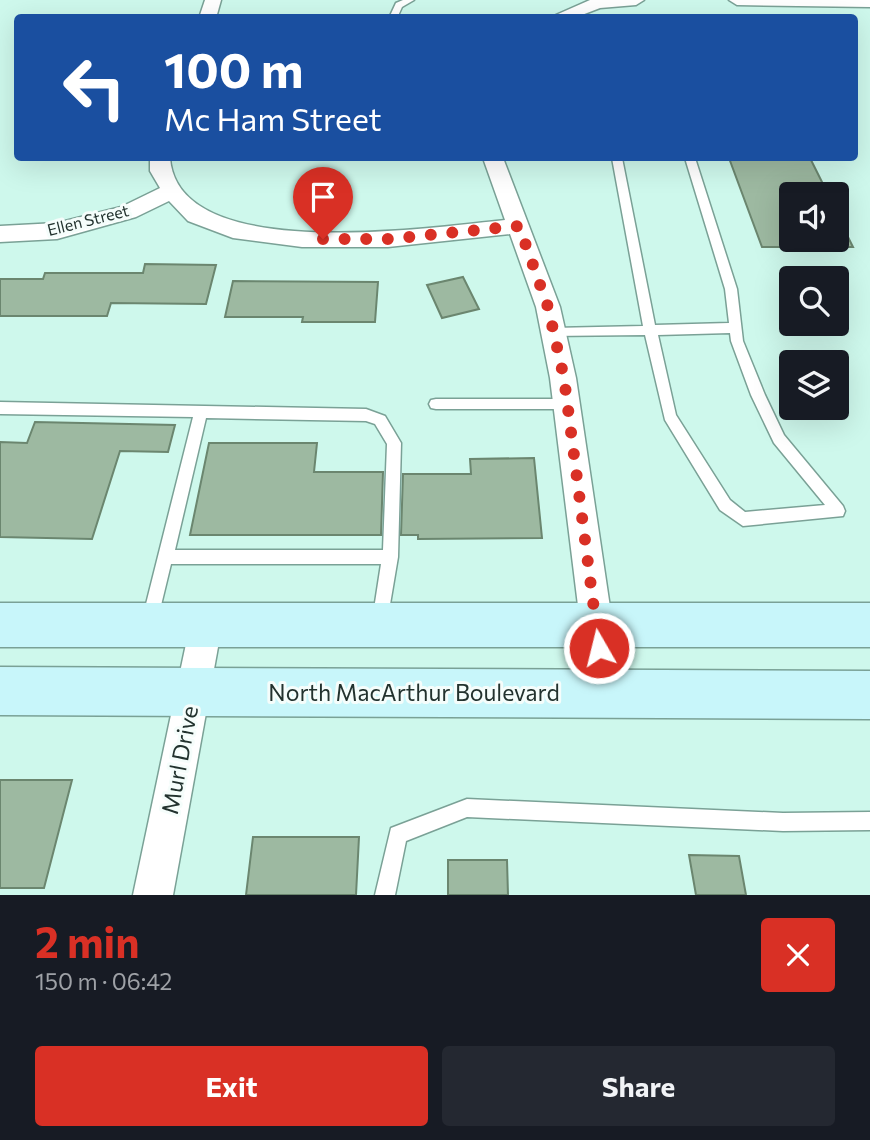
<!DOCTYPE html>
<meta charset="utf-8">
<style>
body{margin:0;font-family:Commissioner,sans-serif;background:#242831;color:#f1f3f6;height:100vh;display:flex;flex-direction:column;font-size:26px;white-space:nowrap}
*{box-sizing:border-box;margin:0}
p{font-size:23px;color:#9ea1a6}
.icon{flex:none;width:38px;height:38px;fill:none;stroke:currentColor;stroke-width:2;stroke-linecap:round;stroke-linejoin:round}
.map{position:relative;height:895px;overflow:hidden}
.sheet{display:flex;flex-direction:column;background:#171b24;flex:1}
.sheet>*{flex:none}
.banner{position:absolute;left:14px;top:14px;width:844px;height:147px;border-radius:7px;box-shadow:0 7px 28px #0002;background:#1a4fa0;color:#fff;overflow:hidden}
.tools{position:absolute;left:779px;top:182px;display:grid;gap:14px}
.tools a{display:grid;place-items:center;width:70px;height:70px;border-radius:7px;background:#171b24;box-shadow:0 7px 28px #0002;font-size:35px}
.pin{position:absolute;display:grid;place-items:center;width:60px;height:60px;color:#fff;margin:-72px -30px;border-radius:50% 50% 50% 0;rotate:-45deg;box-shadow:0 0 7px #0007}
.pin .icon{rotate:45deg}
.me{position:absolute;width:77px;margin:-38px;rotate:352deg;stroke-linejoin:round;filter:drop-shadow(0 0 5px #0008)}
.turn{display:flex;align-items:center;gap:24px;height:147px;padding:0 35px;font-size:32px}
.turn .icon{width:91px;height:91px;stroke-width:2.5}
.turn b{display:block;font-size:49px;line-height:60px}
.round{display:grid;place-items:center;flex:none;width:74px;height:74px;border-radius:7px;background:#242831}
.overview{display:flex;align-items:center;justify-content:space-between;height:119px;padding:0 35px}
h1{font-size:42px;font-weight:700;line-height:52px;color:#d93025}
.button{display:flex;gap:14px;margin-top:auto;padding:14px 35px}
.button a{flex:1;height:80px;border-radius:7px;background:#d93025;color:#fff;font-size:28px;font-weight:700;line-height:80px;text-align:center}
.button a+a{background:#242831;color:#f1f3f6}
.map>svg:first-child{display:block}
</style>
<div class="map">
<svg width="870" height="895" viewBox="0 0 870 895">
<rect width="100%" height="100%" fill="#cef8ec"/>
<!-- building -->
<g fill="#9db9a1" stroke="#6b866f" stroke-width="2">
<polygon points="729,158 810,158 828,194 791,194 791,240 836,240 836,213 853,247 762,247"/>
<polygon points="145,264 216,265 206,304 111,303 107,316 0,316 0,279 43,279 45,273 143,273"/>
<polygon points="463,277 479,309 442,318 427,285"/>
<polygon points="233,281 378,282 375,322 302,322 303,317 225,317"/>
<polygon points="35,422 175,425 168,452 120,451 92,539 0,537 0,442 27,443"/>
<polygon points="209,443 317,443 314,472 383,472 381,535 190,535"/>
<polygon points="534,458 542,538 418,539 418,535 401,535 403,474 471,474 470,459"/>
<polygon points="0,780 72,780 44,888 0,888"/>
<polygon points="253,837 359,837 356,895 246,895"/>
<polygon points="689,855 739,856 746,895 696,895"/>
<polygon points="448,860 507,860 508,895 448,895"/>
</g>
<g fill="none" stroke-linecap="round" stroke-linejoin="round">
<!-- lane casing -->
<g stroke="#7aa196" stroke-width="3">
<g id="lane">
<polygon points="403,0 414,0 402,7 397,18 389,18 396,3"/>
<path d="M612,158H622L655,325L729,323L725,289L685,158H695L737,289L743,341L765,395L784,435L843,506L845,511L843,516L743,526L720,510L665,420L645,335L549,336L547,333L549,330L553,328L643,326ZM730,333L731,341L751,395L774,443L825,505L745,512L730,500L676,415L658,335Z"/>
<polygon points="436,399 567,399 572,400 574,404 572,408 567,409 436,409 431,408 429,404 431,400"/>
<path d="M0,402L366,409L385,416L401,443L398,557L386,628L380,630L374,628L372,622L381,564H171L156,626L150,628L144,626L142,620L193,417L0,414ZM206,418L366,421L375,424L387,444L383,550H175Z"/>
<polygon points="467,799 783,813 870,812 870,830 783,831 467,817 406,841 395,895 375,895 391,828"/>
</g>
</g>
<!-- street casing -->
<g stroke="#7aa196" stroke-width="3">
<g id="street">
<polygon points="205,0 221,0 216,18 199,18"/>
<polygon points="590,0 644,0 636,5 600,8 574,18 549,18"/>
<polygon points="729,0 870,0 870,7 737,5"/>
<path d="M150,158H170C178,266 433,227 505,220L483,158H503L560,307L576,378L623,695L618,707L606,712L594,707L589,695L550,378L536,307L510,234L388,247H302L233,238L188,221L169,201L136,217L57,239L0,242V226L57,223L121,207L160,188L150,171Z"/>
<polygon points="206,609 217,614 222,625 173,895 133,895 190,625 195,614"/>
</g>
</g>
<!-- secondary casing -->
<g stroke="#7aa196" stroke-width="3">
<g id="secondary">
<rect x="0" y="603" width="870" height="44"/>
<polygon points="0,667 870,671 870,719 0,715"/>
</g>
</g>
<!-- lane -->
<use href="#lane" fill="#fff" fill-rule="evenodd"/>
<!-- street -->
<use href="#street" fill="#fff" fill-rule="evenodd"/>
<!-- secondary -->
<use href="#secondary" fill="#c8f6fa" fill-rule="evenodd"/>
</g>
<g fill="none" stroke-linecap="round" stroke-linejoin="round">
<!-- route -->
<polyline stroke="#d93025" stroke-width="12" stroke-dasharray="0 21.6" points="323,239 388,239 519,226 548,307 564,378 599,648"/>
</g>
<g text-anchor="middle" stroke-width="6" stroke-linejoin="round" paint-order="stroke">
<!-- far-street labels -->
<g font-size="16" fill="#22322e" stroke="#f5fdfb">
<text transform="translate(88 220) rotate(-14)" y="6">Ellen Street</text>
</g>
<!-- near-street labels -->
<g font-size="23" fill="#22322e" stroke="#f5fdfb">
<text x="414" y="701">North MacArthur Boulevard</text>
<text transform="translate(180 760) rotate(-79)" y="8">Murl Drive</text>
</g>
</g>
</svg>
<div class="tools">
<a><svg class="icon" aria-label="sound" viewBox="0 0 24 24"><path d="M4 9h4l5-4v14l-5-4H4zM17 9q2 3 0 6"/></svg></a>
<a><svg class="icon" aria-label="search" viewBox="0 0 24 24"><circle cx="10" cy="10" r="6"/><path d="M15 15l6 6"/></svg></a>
<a><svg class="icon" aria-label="layers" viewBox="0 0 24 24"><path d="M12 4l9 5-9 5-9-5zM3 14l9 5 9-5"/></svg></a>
</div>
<div class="pin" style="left:323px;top:239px;background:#d93025"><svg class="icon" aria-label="arrive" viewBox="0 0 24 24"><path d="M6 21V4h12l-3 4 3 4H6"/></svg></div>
<svg class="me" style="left:599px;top:648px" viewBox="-20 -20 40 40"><circle r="17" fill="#d93025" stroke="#fff" stroke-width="3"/><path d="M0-11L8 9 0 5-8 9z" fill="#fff"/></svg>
<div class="banner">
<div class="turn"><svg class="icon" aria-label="left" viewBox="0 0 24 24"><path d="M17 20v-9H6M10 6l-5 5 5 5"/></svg><div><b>100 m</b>Mc Ham Street</div></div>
</div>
</div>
<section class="sheet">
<div class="overview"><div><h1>2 min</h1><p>150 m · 06:42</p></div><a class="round" style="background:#d93025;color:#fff"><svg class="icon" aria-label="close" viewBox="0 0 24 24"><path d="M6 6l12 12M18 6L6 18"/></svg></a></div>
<div class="button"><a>Exit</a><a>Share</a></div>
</section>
